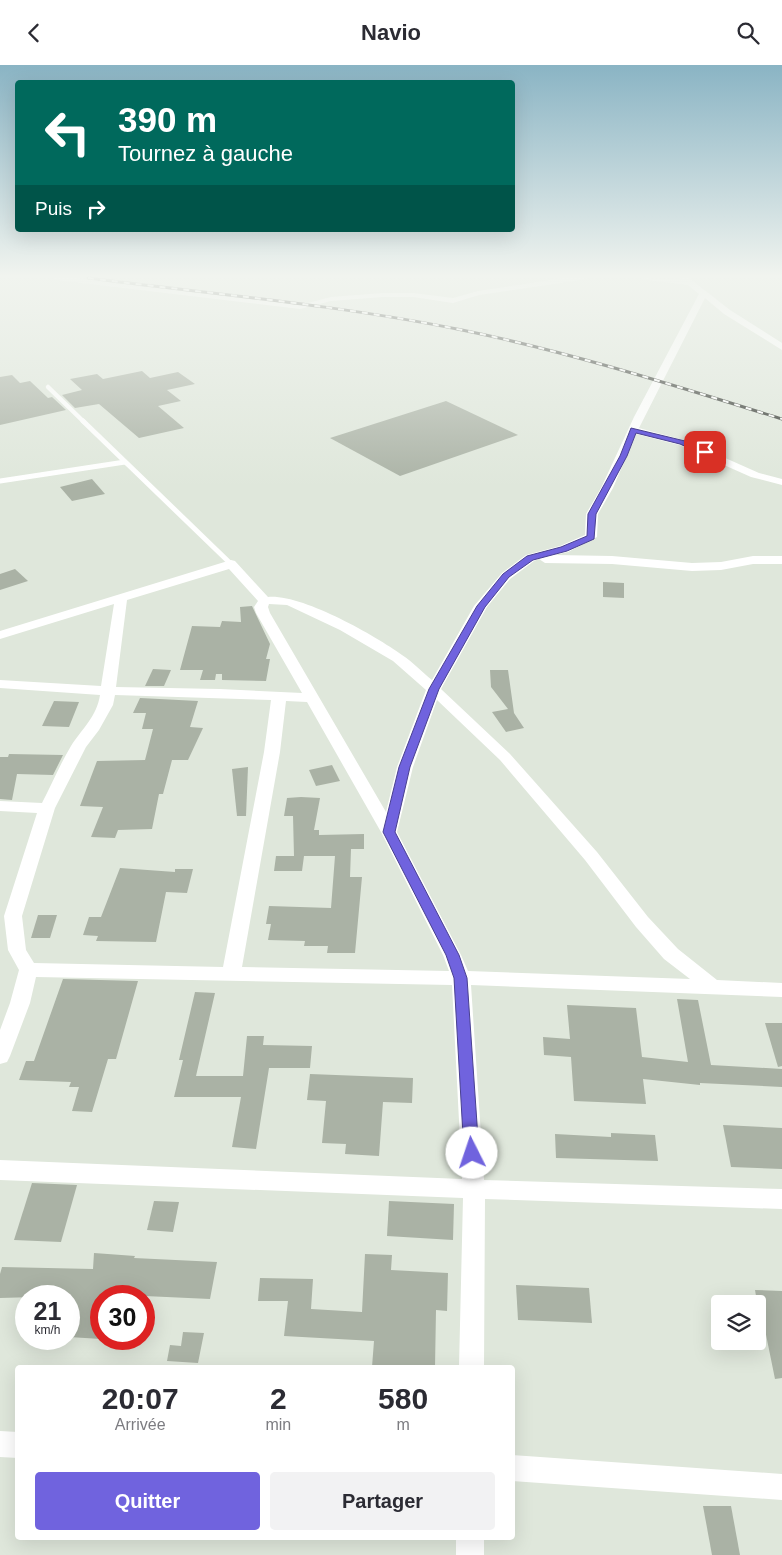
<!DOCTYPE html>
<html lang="fr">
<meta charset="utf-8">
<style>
body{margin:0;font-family:Helvetica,sans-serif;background:#f2f2f3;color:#2b2b33;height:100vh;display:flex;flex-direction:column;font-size:19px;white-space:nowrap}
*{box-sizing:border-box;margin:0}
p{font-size:16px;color:#7c7c81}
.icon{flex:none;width:28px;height:28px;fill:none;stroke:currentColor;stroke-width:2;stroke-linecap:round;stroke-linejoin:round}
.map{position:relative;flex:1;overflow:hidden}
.details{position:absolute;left:15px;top:1300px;width:500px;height:175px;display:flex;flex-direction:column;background:#fff;border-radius:5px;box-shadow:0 5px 20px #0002}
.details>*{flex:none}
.hud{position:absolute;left:15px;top:15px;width:500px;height:152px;border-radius:5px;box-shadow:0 5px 20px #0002;background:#00695c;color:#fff;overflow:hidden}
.controls{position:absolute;left:711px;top:1230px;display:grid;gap:10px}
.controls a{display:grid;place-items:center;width:55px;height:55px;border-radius:5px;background:#fff;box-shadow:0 5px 20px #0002;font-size:25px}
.speed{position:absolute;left:15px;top:1220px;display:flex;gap:10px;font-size:25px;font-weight:700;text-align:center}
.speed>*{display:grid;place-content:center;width:65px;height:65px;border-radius:50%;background:#fff;box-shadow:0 5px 20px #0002;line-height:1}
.speed small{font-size:12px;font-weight:400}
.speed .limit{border:8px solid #d22;background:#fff;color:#111}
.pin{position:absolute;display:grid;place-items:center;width:42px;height:42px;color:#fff;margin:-21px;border-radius:10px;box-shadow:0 2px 8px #0006}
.me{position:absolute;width:55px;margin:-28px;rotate:356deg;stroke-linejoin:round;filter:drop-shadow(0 0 4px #0008)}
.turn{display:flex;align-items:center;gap:18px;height:105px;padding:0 20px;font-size:22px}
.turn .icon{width:65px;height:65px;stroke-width:2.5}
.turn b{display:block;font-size:35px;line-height:42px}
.then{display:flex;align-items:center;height:48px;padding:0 20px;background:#0003;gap:10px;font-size:19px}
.eta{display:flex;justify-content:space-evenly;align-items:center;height:85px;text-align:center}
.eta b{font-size:30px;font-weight:700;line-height:35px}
.action{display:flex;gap:10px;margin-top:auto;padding:10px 20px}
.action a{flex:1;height:58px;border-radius:5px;background:#7063de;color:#fff;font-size:20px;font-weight:700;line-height:58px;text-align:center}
.action a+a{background:#f2f2f3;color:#2b2b33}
header{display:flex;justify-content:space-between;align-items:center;height:65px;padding:0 20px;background:#fff;font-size:22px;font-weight:700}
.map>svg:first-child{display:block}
</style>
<header><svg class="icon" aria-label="back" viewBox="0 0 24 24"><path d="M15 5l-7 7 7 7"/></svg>Navio<svg class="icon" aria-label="search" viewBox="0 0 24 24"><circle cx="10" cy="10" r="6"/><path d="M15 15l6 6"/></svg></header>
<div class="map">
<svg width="782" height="1490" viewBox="0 0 782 1490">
<rect width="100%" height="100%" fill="#dfe7db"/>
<!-- building -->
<g fill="#aab2a5">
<polygon points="142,306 150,313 178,307 195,319 167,325 181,336 158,341 184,363 139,373 99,339 75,343 62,330 82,325 70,314 97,309 103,314"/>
<polygon points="12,310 20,318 30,316 48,333 52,332 66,345 0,360 0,312"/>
<polygon points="446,336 518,370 400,411 330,373"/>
<polygon points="92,414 105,429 72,436 60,422"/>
<polygon points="15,504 28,516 0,525 0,509"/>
<polygon points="603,517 624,518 624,533 603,532"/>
<polygon points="252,541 270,579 266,594 270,594 266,616 222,615 222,609 216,609 215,615 200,615 203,605 180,605 192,561 220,562 222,556 241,557 240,542"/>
<polygon points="153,604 171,605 164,621 145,621"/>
<polygon points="490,605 508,605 514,648 524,663 506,667 492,647 508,644 491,622"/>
<polygon points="140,633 198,636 190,662 203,663 188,695 172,695 163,729 159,729 152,764 118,765 115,773 91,772 103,742 80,741 97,696 145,695 153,664 142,664 146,648 133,648"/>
<polygon points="54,636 79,637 69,662 42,661"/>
<polygon points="9,689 63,690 53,710 17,709 12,735 0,734 0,692 8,692"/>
<polygon points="332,700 340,716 316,721 309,705"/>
<polygon points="248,702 246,751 237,751 232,704"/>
<polygon points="301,732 320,733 314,765 319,765 319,770 364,769 364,784 351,784 350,812 362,812 355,888 327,888 328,881 304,881 305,876 268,875 271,859 266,859 269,841 331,843 335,791 304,791 302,806 274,806 276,791 294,791 293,751 284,751 287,733"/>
<polygon points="120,803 175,807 175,804 193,804 187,828 166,827 156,877 96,876 98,871 83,870 89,852 101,852"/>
<polygon points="38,850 57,850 50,873 31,873"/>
<polygon points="63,914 138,916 116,994 108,994 92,1047 72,1046 79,1022 69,1022 71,1017 19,1015 26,996 34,996"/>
<polygon points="195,927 215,928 196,1011 243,1011 247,971 264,971 263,980 312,981 310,1003 269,1003 256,1084 232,1082 241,1032 174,1032 183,995 179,995"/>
<polygon points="677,934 698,935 711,1000 782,1004 782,1022 700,1018 700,1020 643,1014 646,1039 574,1036 571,992 544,990 543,972 570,974 567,940 636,943 642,992 688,997"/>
<polygon points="765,958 782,958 782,1001 778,1002"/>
<polygon points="310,1009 413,1013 412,1038 383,1037 379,1091 345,1089 346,1079 322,1078 326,1036 307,1035"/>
<polygon points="723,1060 782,1063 782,1104 731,1102"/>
<polygon points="611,1068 655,1070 658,1096 556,1093 555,1069 611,1072"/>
<polygon points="32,1118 77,1120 61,1177 14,1175"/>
<polygon points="154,1136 179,1137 173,1167 147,1165"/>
<polygon points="389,1136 454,1139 453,1175 387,1171"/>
<polygon points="94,1188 135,1191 134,1193 217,1197 210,1234 101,1229 101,1274 69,1272 69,1231 0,1233 0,1209 2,1202 93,1204"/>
<polygon points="365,1189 392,1190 391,1205 448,1208 447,1246 436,1245 435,1302 372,1302 374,1276 284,1271 288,1236 258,1236 260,1213 313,1214 311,1244 362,1247"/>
<polygon points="516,1220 589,1223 592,1258 518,1255"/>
<polygon points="755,1225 782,1226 782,1313 775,1314 763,1255 760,1254"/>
<polygon points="183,1267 204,1268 198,1298 167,1296 170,1280 181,1281"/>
<polygon points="703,1441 731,1441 740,1490 712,1490"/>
</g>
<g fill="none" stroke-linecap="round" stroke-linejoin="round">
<!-- lane-far1 -->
<polyline stroke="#fff" stroke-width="4.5" points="48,322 84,357"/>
<!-- lane -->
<g stroke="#fff" stroke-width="5">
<polyline points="83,356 231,499"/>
<polyline points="0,416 125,397"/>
</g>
<!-- street -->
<g fill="#fff" fill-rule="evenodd">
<polygon points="52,213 76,213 300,240 331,232 383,228 413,228 453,233 478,226 564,213 585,213 581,215 479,230 453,238 413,232 383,232 331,236 300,244 56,215"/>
<path d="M643,213L681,215L680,213H689L730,245L782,278V285L724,249L705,233L639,363L687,376L759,408L782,414V420L751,412L679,380L636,369L613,423L598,449L597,472L568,487L554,490L612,491L692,498L721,497L753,491H782V499H753L721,505L692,506L612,499L545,498L539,494L534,496L510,514L487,542L441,624L510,689L597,787L648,852L678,884L717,915L782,918V932L471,920L484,1115L782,1124V1144L485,1134L484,1302H459L463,1133L0,1115V1095L462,1114L452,920L36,912L30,938L10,991L7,997L0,999V965L10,938L19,905L8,885L4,851L37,748L0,746V736L42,738C52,719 60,699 71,681C82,664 97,651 100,630L0,623V615L101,621L114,539L0,574V566L231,495L235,496L268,532C302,529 374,570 402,590C413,597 422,607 432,615L474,541L502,508L526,490L560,481L585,470L586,449L601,423L634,352L699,229L688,220L647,215ZM229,504L258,536L254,542L256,548L302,628L220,624L116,622L127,535ZM269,539L287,540L340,565L393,596L426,625L397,702L386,747L270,548L268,542ZM115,630L271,635L264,687L223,902L34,898L26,885L22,851L55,743L86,682L99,665L113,640ZM437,635L500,695L585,795L636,862L664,894L690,914L468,906L461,890L397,767L413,702ZM286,636L307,637L381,767L443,890L449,906L242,902L280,687Z"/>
<polygon points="0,1366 18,1367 18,1393 0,1392"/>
<polygon points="512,1390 782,1409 782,1435 512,1416"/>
<rect x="456" y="1472" width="28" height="18"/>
</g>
<!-- rail casing -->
<g stroke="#31352f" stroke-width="3">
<path id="rail" d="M88,213C213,229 339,240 462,265C570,287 676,321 782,354"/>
</g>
<!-- rail -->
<use href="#rail" stroke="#fff" stroke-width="2" stroke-dasharray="6" stroke-linecap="butt"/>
</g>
<!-- sky -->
<linearGradient id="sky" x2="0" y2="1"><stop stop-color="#8ab4c4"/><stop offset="0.5" stop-color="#f1f4ef"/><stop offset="1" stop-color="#f1f4ef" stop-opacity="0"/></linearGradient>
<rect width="782" height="422" fill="url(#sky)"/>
<!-- route -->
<polygon fill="#7063de" stroke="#494090" points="631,363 685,376 708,387 702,389 680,379 636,368 627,391 596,449 594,474 567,486 533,495 509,512 485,542 439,624 410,702 395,767 459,890 467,913 479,1088 477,1092 472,1094 466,1092 464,1088 454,913 446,890 383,767 399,702 429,624 477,541 503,509 527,491 561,482 587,471 588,449 620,391"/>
</svg>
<div class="controls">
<a><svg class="icon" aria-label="layers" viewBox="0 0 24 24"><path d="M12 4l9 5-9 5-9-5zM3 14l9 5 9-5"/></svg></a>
</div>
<div class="speed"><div>21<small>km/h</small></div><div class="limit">30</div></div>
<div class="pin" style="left:705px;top:387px;background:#d93025"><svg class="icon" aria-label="arrive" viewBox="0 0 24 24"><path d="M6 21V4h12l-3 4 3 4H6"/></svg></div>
<svg class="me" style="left:472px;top:1088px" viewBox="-20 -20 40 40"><circle r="19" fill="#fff"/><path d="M0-13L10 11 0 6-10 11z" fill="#7063de"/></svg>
<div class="hud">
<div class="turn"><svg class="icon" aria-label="left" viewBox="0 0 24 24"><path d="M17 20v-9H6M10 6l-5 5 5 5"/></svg><div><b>390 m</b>Tournez à gauche</div></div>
<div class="then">Puis<svg class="icon" aria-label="right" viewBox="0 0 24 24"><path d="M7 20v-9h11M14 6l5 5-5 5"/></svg></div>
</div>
<section class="details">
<div class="eta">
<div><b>20:07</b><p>Arrivée</p></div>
<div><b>2</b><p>min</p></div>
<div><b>580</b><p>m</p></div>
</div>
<div class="action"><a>Quitter</a><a>Partager</a></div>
</section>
</div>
